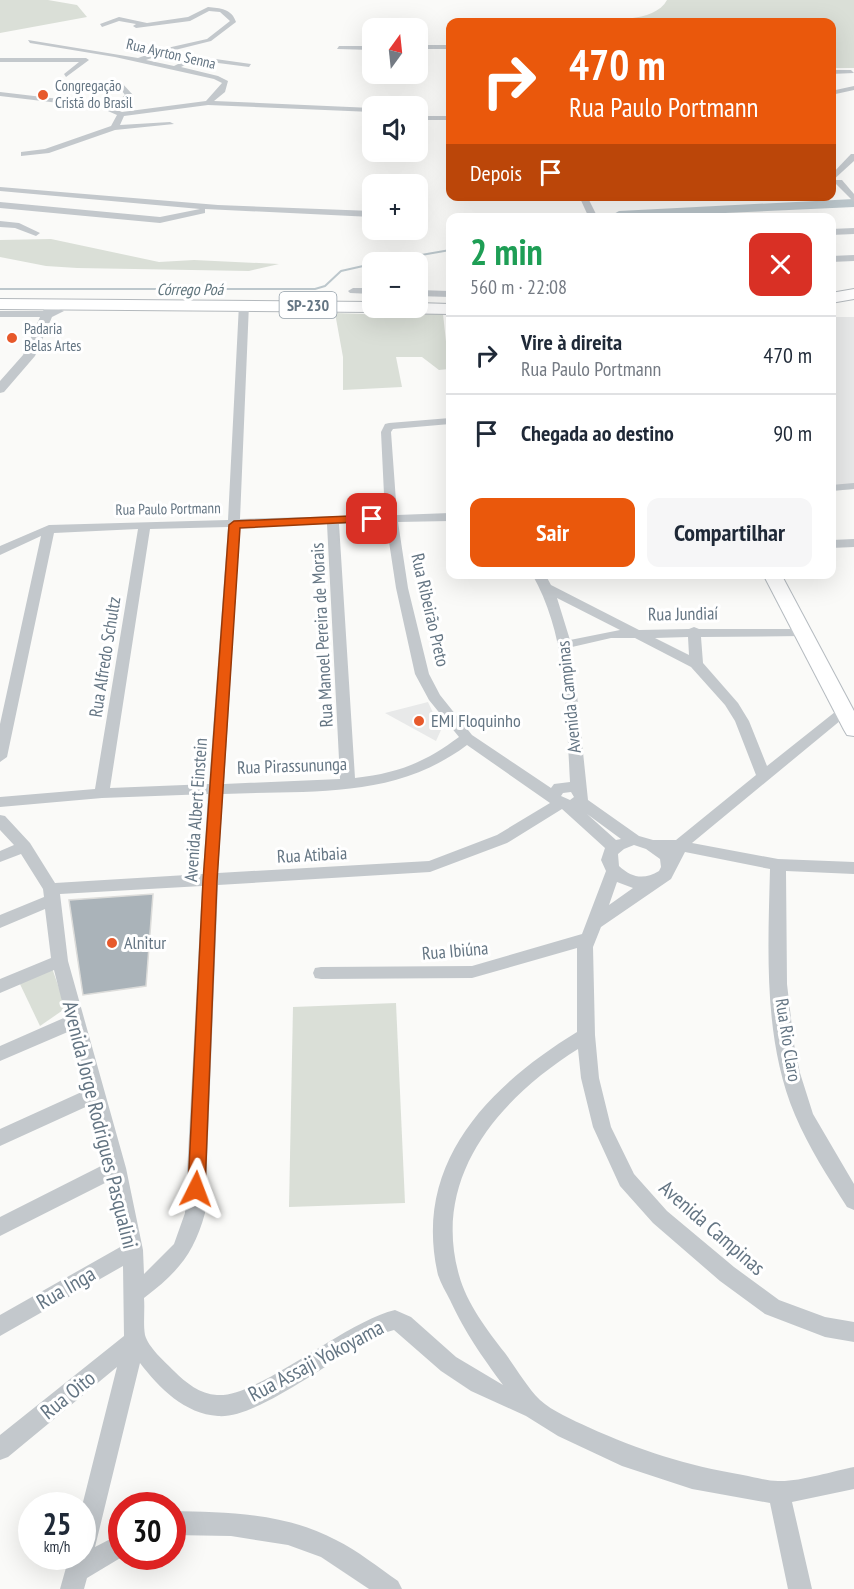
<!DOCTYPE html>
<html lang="pt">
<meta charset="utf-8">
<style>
body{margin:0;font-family:"PT Sans Narrow",sans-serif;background:#f6f6f7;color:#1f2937;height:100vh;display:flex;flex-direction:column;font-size:22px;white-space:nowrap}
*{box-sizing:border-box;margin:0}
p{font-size:20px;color:#747a83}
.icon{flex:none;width:33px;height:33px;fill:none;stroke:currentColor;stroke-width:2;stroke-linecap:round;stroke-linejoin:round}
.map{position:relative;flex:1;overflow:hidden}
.side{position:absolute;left:446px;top:213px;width:390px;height:366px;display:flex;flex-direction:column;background:#fff;border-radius:12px;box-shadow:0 6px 24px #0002}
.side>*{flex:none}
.banner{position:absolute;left:446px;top:18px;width:390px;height:183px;border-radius:12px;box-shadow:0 6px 24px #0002;background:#ea580c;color:#fff;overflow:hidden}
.needle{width:39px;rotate:15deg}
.buttons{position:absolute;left:362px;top:18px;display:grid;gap:12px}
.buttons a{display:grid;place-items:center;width:66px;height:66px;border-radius:12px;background:#fff;box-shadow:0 6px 24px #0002;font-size:30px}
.speed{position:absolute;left:18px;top:1492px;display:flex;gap:12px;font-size:30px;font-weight:700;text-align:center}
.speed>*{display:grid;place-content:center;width:78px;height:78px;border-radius:50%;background:#fff;box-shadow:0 6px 24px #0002;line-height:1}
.speed small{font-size:15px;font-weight:400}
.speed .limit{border:9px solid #d22;background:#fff;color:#111}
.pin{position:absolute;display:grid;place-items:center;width:51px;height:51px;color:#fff;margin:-26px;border-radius:12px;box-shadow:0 3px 9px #0006}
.me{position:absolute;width:66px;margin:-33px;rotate:3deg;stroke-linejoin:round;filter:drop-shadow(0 0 4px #0008)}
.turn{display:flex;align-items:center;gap:21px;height:126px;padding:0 24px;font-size:27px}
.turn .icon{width:78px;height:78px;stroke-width:2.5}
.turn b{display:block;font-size:42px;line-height:51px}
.then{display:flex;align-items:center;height:57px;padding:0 24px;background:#0003;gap:12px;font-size:22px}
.round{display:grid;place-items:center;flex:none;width:63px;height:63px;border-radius:12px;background:#f6f6f7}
.headline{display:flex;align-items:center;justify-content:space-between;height:102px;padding:0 24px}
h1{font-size:36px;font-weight:800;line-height:45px;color:#1e9e55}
.button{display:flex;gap:12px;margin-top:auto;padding:12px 24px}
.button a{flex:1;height:69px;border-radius:12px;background:#ea580c;color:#fff;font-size:24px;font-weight:800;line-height:69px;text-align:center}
.button a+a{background:#f6f6f7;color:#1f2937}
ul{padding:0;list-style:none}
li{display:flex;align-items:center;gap:18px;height:78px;padding:0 24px;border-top:2px solid #e0e1e3}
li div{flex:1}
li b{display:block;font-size:22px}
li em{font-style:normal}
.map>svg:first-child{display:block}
</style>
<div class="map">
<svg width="854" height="1589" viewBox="0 0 854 1589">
<rect width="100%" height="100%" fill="#fafaf8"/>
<!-- built -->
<g fill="#e8e9e9">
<polygon points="831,317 854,317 854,489 831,491"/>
<polygon points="428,702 441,730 436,741 385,713"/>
</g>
<!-- green -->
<g fill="#dadfd7">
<polygon points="0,0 48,0 77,5 87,17 0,33"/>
<path d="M667,0H854V68H831V22H586C608,18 654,24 667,0Z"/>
<polygon points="51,239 159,262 194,260 279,264 249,271 77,268 46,266 0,257 0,240"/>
<polygon points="424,312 443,314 449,369 439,370 422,357 396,357 402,387 343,390 343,357 335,313 390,315"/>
<polygon points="52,968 66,1008 40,1026 19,982"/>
<polygon points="396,1003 405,1203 289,1207 293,1007"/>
</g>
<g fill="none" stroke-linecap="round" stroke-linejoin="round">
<!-- stream -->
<g stroke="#bcc7cc" stroke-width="2">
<polyline points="381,262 450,250"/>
<polyline points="0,289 315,289 325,286 341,271 372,264"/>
</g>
<!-- river -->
<polygon fill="#bcc7cc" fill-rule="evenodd" points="854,199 854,207 614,218 612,215 619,211"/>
</g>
<!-- building -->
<polygon fill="#aab3b9" stroke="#dcdcda" stroke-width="1.5" points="153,894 146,986 83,995 69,900"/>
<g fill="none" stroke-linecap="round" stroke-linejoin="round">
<!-- secondary casing -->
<g stroke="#b5bbc0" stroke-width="2">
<polygon id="secondary" points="763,574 781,574 854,711 854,736 847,735 844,730"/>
</g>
<!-- motorway casing -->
<g stroke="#b4b9bd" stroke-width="2">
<g id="motorway">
<polygon points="854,289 854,299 831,303 831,293"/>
<polygon points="0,299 372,302 372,308 380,308 372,312 0,309"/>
<polygon points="417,303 450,304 450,314 391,313 382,308 417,308"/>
</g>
</g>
<!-- minor -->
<g fill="#c3c8cc" fill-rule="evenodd">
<path d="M208,7C220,8 232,9 236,22L211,41L171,51L146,60L174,66L194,56L251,64L249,67L195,60L181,67L218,76L228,81L225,92L214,101L372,108V112L208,105L124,116L120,125L170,122L174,124L115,130L49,153L21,156V152L45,149L111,126L117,115L101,108L0,96V92L102,104L111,107L125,95L117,84L121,82L133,95L117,110L122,112L206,101L222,83L214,79L115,57L30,43L28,40L138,58L167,48L207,39L230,21L220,12L209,11L190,21L136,28L133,26L136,24L119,21L102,27L100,24L119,17L147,23L188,17Z"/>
<rect x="417" y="45" width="33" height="4"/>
<polygon points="339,46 372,46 372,50 337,49"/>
<polygon points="0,58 86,58 89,60 66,77 64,74 79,62 0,62"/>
<polygon points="831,70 851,70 854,73 831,74"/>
<polygon points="854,86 854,90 831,95 831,91"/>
<rect x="417" y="116" width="33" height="4"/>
<polygon points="851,154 854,154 854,161 831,182 831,175"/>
<polygon points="836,180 842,180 854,194 854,202 836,184"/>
<polygon points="0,187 218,205 372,211 372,217 205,209 205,213 160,223 0,208 0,202 160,217 200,209 0,191"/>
<polygon points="579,196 587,196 598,218 589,218"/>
<polygon points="0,221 19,223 40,233 36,236 15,228 0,227"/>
<polygon points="854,228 854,234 831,235 831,229"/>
<polygon points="854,255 854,261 831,262 831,256"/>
<polygon points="353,288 372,288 372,294 350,293 348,291"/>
<polygon points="417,290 450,291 450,297 417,296"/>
<path d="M244,301L249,304L240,519L385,515L381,432L385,424L389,423L450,418V424L393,429L391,432L397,515L450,513V521L398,522L408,588L429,674L440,695L472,735L551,788L554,784L570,782C566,712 568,637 532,574H545L551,585L639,630L689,629L694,627L699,629H808L810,632L808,635L803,636L701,637L703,663L738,703L749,721L767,766L840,708L845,707L852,711L692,843L778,859L854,862V874L786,871L787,984L794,1044L800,1073L813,1114L854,1184V1210L847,1207C828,1177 809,1148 795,1115C763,1039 768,950 770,869L685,852L671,879L601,927L593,947L595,1035L599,1078L611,1127L634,1174L667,1211L734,1267L779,1300L825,1317L854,1322V1342L825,1337L765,1314L720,1281L653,1223L620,1186L593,1127L581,1078L578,1049C500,1098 431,1176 459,1275C467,1304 487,1330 505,1353C516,1368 527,1387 540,1400C552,1411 573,1420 588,1427C641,1451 685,1465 743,1475C754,1477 767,1481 778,1481C799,1482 833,1471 854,1467V1489L792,1502L812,1589H788L770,1503L692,1489L622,1466L558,1436L526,1416L471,1391L441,1371L394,1330C378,1334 364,1344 349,1352C318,1370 252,1419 218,1416C185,1414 159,1388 140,1363L95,1547L122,1533V1557L87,1578L84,1589H60L69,1557H82V1506L117,1367L8,1457L0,1460V1435L124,1336L123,1266L0,1336V1315L122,1246L109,1181L0,1236V1217L105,1164L90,1105L0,1146V1129L86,1090L70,1031L0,1061V1046L66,1017L54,970L0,993V979L51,958L45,909L0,928V915L44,897L43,889L21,854L0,862V851L14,845L0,830V815L5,816L30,843L55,883L203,874L208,794L102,798L0,807V797L95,789L138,529L54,533L7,757L0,762V724L41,536L0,555V546L49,525L228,520L239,304ZM386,522L396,588L415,674L429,700L459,737C424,763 398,773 355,778L339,524ZM327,524L340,779L224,784L240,527ZM228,527L209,784L110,788L150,529ZM557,598L620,630L570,640ZM688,637L689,655L655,638ZM611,638H635L691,667L725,705L735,721L756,775L676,840H653L639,836L588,800L572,647ZM467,745L550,803L497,835L429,861L218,873L223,794C310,790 394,800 467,745ZM571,792L574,797L570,800L561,796L563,793ZM562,809L605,848L601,860L606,871L582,934L472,966L321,967L315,968L313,973L315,978L321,979L472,978L577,948V1032C489,1086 412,1163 438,1275C441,1284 446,1292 450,1300C466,1334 481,1355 503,1385L456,1357L411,1317L395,1310C344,1322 258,1398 217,1395C200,1394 186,1383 174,1371C165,1362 148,1347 145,1335C143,1324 145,1310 144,1298C177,1273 194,1254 205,1213L218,885L430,872L507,843ZM587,814L621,839L616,840ZM634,845L646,849L660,859L661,867L659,871C644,880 632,878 619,866L618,854L624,849ZM617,882L633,888L609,905ZM202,886L185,1213L174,1244L144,1274L143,1250L126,1168L68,961L60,894Z"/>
<polygon points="854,483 854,489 831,491 831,485"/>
<polygon points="854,539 854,547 831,548 831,540"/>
<path d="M172,1511C228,1512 286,1513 336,1540C358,1551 378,1567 398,1581L402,1589H369L321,1557L288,1545L231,1536L172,1535Z"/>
</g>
<!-- tertiary -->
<polygon fill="#c3c8cc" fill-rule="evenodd" points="52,301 58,304 56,308 64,311 52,317 35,356 4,392 0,393 0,381 23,355 40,317 0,317 0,311 43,311 48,302"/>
<!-- secondary -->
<use href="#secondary" fill="#fff" fill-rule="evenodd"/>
<!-- motorway -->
<use href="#motorway" fill="#fff" fill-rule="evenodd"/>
</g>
<!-- route -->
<polygon fill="#ea580c" stroke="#983908" stroke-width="1.5" points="372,515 376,516 376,521 240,528 217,881 205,1189 203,1195 196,1197 190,1195 188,1189 203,881 229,525 234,521"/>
<!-- markers -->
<g fill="#e7592b" stroke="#fff" stroke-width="2">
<circle cx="43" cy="95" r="6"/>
<circle cx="12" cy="338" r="6"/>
<circle cx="419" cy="721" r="6"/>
<circle cx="112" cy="943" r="6"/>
</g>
<g text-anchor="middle" stroke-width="6" stroke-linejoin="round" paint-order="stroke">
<!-- far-street labels -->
<g font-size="15" fill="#647583" stroke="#fff">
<text transform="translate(171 54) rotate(13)" y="5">Rua Ayrton Senna</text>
<text transform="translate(168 509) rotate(-1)" y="5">Rua Paulo Portmann</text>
</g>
<!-- far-poi labels -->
<g font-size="15" fill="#647583" stroke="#fff" text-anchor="start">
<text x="55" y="91">Congregação<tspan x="55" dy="17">Cristã do Brasil</tspan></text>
<text x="24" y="334">Padaria<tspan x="24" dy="17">Belas Artes</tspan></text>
</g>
<!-- far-water labels -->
<g font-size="16" font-style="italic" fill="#5f747c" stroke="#fff">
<text x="190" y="295">Córrego Poá</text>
</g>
<!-- shield labels -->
<rect fill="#fff" stroke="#929ea8" stroke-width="1.5" x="279.5" y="292" width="57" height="26" rx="4.5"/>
<g font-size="16" font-weight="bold" fill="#647583">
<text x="308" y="311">SP-230</text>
</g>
<!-- street labels -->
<g font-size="18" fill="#647583" stroke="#fff">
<text transform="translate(430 610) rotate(77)" y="6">Rua Ribeirão Preto</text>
<text transform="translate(683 614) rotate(-1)" y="6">Rua Jundiaí</text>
<text transform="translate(322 635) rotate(-93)" y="6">Rua Manoel Pereira de Morais</text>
<text transform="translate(105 657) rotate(-81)" y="6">Rua Alfredo Schultz</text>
<text transform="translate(569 697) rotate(-96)" y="6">Avenida Campinas</text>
<text transform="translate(292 766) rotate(-2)" y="6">Rua Pirassununga</text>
<text transform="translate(196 810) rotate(-86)" y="6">Avenida Albert Einstein</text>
<text transform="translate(312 855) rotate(-3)" y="6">Rua Atibaia</text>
<text transform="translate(455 951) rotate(-5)" y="6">Rua Ibiúna</text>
<text transform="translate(788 1040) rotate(81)" y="6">Rua Rio Claro</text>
</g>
<!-- poi labels -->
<g font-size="18" fill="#647583" stroke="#fff" text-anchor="start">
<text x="431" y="727">EMI Floquinho</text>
<text x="124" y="949">Alnitur</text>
</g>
<!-- near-street labels -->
<g font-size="21" fill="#647583" stroke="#fff">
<text transform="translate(100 1125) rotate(76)" y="7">Avenida Jorge Rodrigues Pasqualini</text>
<text transform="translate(712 1228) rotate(41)" y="7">Avenida Campinas</text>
<text transform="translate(66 1288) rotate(-30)" y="7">Rua Inga</text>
<text transform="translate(316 1361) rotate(-28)" y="7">Rua Assaji Yokoyama</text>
<text transform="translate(68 1395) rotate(-39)" y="7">Rua Oito</text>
</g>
</g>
</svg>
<div class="buttons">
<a><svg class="needle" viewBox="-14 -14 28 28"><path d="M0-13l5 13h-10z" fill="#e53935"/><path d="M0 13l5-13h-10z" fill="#747a83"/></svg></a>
<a><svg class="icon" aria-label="sound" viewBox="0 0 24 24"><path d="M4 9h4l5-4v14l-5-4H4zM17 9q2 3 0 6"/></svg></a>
<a>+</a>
<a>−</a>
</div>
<div class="speed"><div>25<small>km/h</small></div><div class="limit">30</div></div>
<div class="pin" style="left:372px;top:519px;background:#d93025"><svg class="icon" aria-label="arrive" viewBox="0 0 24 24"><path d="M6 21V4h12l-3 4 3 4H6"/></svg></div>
<svg class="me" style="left:196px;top:1189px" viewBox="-20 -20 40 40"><path d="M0-17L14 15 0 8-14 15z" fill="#ea580c" stroke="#fff" stroke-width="4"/></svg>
<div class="banner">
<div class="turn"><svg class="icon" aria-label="right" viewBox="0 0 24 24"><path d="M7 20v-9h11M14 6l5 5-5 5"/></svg><div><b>470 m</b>Rua Paulo Portmann</div></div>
<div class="then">Depois<svg class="icon" aria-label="arrive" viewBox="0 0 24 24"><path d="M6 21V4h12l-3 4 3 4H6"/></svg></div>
</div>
<section class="side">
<div class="headline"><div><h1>2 min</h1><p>560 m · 22:08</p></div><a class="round" style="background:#d93025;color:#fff"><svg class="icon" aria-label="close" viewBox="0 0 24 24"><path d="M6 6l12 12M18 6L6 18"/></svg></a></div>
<ul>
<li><svg class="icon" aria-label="right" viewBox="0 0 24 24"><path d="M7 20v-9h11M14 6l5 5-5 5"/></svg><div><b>Vire à direita</b><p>Rua Paulo Portmann</p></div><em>470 m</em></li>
<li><svg class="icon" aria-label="arrive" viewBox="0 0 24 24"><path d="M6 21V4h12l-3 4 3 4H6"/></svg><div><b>Chegada ao destino</b></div><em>90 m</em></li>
</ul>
<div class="button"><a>Sair</a><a>Compartilhar</a></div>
</section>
</div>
